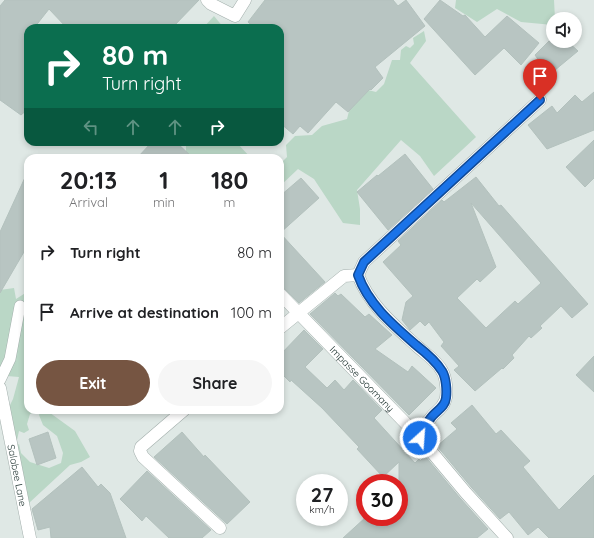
<!DOCTYPE html>
<style>
body{margin:0;font-family:Quicksand,sans-serif;background:#f6f6f6;color:#202124;height:100vh;display:flex;flex-direction:column;font-size:15px;white-space:nowrap}
*{box-sizing:border-box;margin:0}
p{font-size:13px;color:#757577}
.icon{flex:none;width:22px;height:22px;fill:none;stroke:currentColor;stroke-width:2;stroke-linecap:round;stroke-linejoin:round}
.map{position:relative;flex:1;overflow:hidden}
.details{position:absolute;left:24px;top:154px;width:260px;height:260px;display:flex;flex-direction:column;background:#fff;border-radius:12px;box-shadow:0 2px 6px #0003}
.details>*{flex:none}
.top-card{position:absolute;left:24px;top:24px;width:260px;height:122px;border-radius:12px;box-shadow:0 2px 6px #0003;background:#0b6e4f;color:#fff;overflow:hidden}
.controls{position:absolute;left:546px;top:12px;display:grid;gap:8px}
.controls a{display:grid;place-items:center;width:36px;height:36px;border-radius:50%;background:#fff;box-shadow:0 2px 6px #0003;font-size:20px}
.speed{position:absolute;left:296px;top:474px;display:flex;gap:8px;font-size:20px;font-weight:700;text-align:center}
.speed>*{display:grid;place-content:center;width:52px;height:52px;border-radius:50%;background:#fff;box-shadow:0 2px 6px #0003;line-height:1}
.speed small{font-size:10px;font-weight:400}
.speed .limit{border:6px solid #d22;background:#fff;color:#111}
.pin{position:absolute;display:grid;place-items:center;width:34px;height:34px;color:#fff;margin:-41px -17px;border-radius:50% 50% 50% 0;rotate:-45deg;box-shadow:0 0 4px #0007}
.pin .icon{rotate:45deg}
.me{position:absolute;width:44px;margin:-22px;rotate:26deg;stroke-linejoin:round;filter:drop-shadow(0 0 3px #0008)}
.turn{display:flex;align-items:center;gap:14px;height:84px;padding:0 12px;font-size:18px}
.turn .icon{width:52px;height:52px;stroke-width:2.5}
.turn b{display:block;font-size:28px;line-height:34px}
.lanes{display:flex;align-items:center;height:38px;padding:0 12px;background:#0003;justify-content:center;gap:20px;direction:ltr}
.lanes .off{opacity:.35}
.eta{display:flex;justify-content:space-evenly;align-items:center;height:68px;text-align:center}
.eta b{font-size:24px;font-weight:700;line-height:28px}
.primary-button{display:flex;gap:8px;margin-top:auto;padding:8px 12px}
.primary-button a{flex:1;height:46px;border-radius:24px;background:#765542;color:#fff;font-size:16px;font-weight:700;line-height:46px;text-align:center}
.primary-button a+a{background:#f6f6f6;color:#202124}
ul{padding:0;list-style:none}
li{display:flex;align-items:center;gap:12px;height:60px;padding:0 12px}
li div{flex:1}
li b{display:block;font-size:15px}
li em{font-style:normal}
.map>svg:first-child{display:block}
</style>
<div class="map">
<svg width="594" height="538" viewBox="0 0 594 538">
<rect width="100%" height="100%" fill="#dfe8e5"/>
<!-- green -->
<g fill="#bad7c6">
<polygon points="456,0 554,0 555,19 553,19 553,25 521,22 497,9 477,22 455,8"/>
<polygon points="214,16 224,28 203,28"/>
<polygon points="424,31 426,41 410,63 476,137 434,176 420,156 401,140 357,190 360,209 360,225 343,223 314,179 298,169 280,186 280,164 287,157 286,145 295,136 312,135 322,126 347,119 351,103 364,89 376,92 384,84 392,60 400,60 401,50 406,46 410,48 414,44 413,38"/>
<polygon points="186,142 236,142 251,158 186,158"/>
<polygon points="14,288 16,299 27,292 28,293 28,410 39,410 30,414 27,424 29,430 24,433 19,431 17,440 14,440 7,411 13,399 19,377 7,376 0,368 0,290"/>
<polygon points="41,410 46,410 75,431 90,457 81,462 70,465 29,503 15,446 19,444 21,453 30,462 49,468 61,463 63,453 57,436 43,425 39,415"/>
</g>
<!-- building -->
<g fill="#b8c5c2" stroke="#b3c1bd" fill-rule="evenodd">
<polygon points="5,0 199,0 172,28 67,28 49,9 34,28 28,28 28,109 21,115 0,100 0,6"/>
<polygon points="265,0 393,0 398,6 406,0 425,26 375,67 383,78 371,90 370,89 348,112 336,102 308,133 300,126 293,134 280,123 280,28 255,28 248,22"/>
<polygon points="440,0 463,16 465,15 485,37 507,16 539,43 521,65 504,48 475,75 424,19"/>
<polygon points="549,41 567,41 578,51 549,75 535,55"/>
<polygon points="594,92 594,130 547,149 528,125 552,106 557,113 575,95 582,102"/>
<polygon points="594,140 594,178 585,187 566,167"/>
<polygon points="152,142 176,142 193,158 137,158"/>
<polygon points="405,154 433,189 388,230 357,192 377,175 378,176"/>
<polygon points="28,171 28,245 0,293 0,232"/>
<path d="M476,177L499,206L501,205L588,304L572,318L561,306L540,326L542,328L531,338L529,336L512,355L514,358L503,369L502,368L475,391L454,370L459,366L441,346L444,342L429,322L425,326L420,321L410,330L402,320L406,302L413,296L383,262L401,245L398,241L442,200L444,202ZM471,203L541,283L518,304L515,301L486,328L457,298L477,279L480,282L496,267Z"/>
<polygon points="301,178 319,198 280,233 280,196"/>
<polygon points="280,233 325,282 299,303 285,289 280,287"/>
<polygon points="335,293 338,296 341,294 365,317 369,314 392,335 375,349 408,372 412,366 436,388 409,415 310,314"/>
<polygon points="304,330 323,349 305,367 327,388 335,380 344,390 353,380 382,410 374,418 415,463 419,459 420,461 425,456 460,498 488,529 477,538 343,538 366,517 399,517 399,462 383,477 357,449 359,447 322,408 291,380 290,382 280,372 280,355"/>
<polygon points="594,356 594,392 576,375"/>
<polygon points="472,405 496,434 501,430 530,461 523,467 559,510 594,475 594,538 549,538 538,527 528,535 509,512 500,519 472,488 437,446 457,429 451,423"/>
<polygon points="48,432 56,458 37,465 29,439"/>
<polygon points="182,432 204,457 205,455 250,502 227,524 154,457"/>
<polygon points="82,467 98,487 101,484 110,493 126,538 51,538 50,527 38,530 32,509"/>
<polygon points="147,471 211,530 202,538 169,538 146,516 142,521 120,499"/>
</g>
<g fill="none" stroke-linecap="round" stroke-linejoin="round">
<!-- service casing -->
<g stroke="#a3afac" stroke-width="12">
<polyline id="service" points="0,380 10,359 20,306"/>
</g>
<!-- minor casing -->
<g stroke="#a3afac" stroke-width="13">
<g id="minor">
<polyline points="207,0 211,4 235,16 245,0"/>
<path id="s1" d="M280,294L420,438L466,493L507,538"/>
<polyline points="280,328 344,276 358,275"/>
<path id="s2" d="M0,388L30,538"/>
<polyline points="184,410 141,447 140,451 143,457 220,528"/>
<path d="M420,438C423,432 425,424 430,419C435,411 441,411 445,401C448,394 446,377 442,371C437,361 426,354 418,347C395,326 369,305 358,275L364,262L540,100"/>
</g>
</g>
<!-- service -->
<use href="#service" stroke="#fff" stroke-width="11"/>
<!-- minor -->
<use href="#minor" stroke="#fff" stroke-width="12"/>
</g>
<g fill="none" stroke-linecap="round" stroke-linejoin="round">
<!-- route casing -->
<g stroke="#114b97" stroke-width="10">
<path id="route" d="M420,438C423,432 425,424 430,419C435,411 445,408 446,398C447,390 446,377 442,371C436,361 425,352 416,345C393,325 368,304 358,275L364,262L540,100"/>
</g>
<!-- route -->
<use href="#route" stroke="#1a73e8" stroke-width="7"/>
</g>
<g text-anchor="middle" stroke-width="3.5" stroke-linejoin="round" paint-order="stroke">
<!-- street labels -->
<g font-size="10" fill="#223633" stroke="#eff5f3">
<text dy="4" stroke="none"><textPath href="#s1" startOffset="118">Impasse Goomany</textPath></text>
<text dy="4" stroke="none"><textPath href="#s2" startOffset="89">Salabee Lane</textPath></text>
</g>
</g>
</svg>
<div class="controls">
<a><svg class="icon" aria-label="sound" viewBox="0 0 24 24"><path d="M4 9h4l5-4v14l-5-4H4zM17 9q2 3 0 6"/></svg></a>
</div>
<div class="speed"><div>27<small>km/h</small></div><div class="limit">30</div></div>
<div class="pin" style="left:540px;top:100px;background:#d93025"><svg class="icon" aria-label="arrive" viewBox="0 0 24 24"><path d="M6 21V4h12l-3 4 3 4H6"/></svg></div>
<svg class="me" style="left:420px;top:438px" viewBox="-20 -20 40 40"><circle r="17" fill="#1a73e8" stroke="#fff" stroke-width="3"/><path d="M0-11L8 9 0 5-8 9z" fill="#fff"/></svg>
<div class="top-card">
<div class="turn"><svg class="icon" aria-label="right" viewBox="0 0 24 24"><path d="M7 20v-9h11M14 6l5 5-5 5"/></svg><div><b>80 m</b>Turn right</div></div>
<div class="lanes"><svg class="icon off" aria-label="left" viewBox="0 0 24 24"><path d="M17 20v-9H6M10 6l-5 5 5 5"/></svg><svg class="icon off" aria-label="ahead" viewBox="0 0 24 24"><path d="M12 20V5M6 11l6-6 6 6"/></svg><svg class="icon off" aria-label="ahead" viewBox="0 0 24 24"><path d="M12 20V5M6 11l6-6 6 6"/></svg><svg class="icon" aria-label="right" viewBox="0 0 24 24"><path d="M7 20v-9h11M14 6l5 5-5 5"/></svg></div>
</div>
<section class="details">
<div class="eta">
<div><b>20:13</b><p>Arrival</p></div>
<div><b>1</b><p>min</p></div>
<div><b>180</b><p>m</p></div>
</div>
<ul>
<li><svg class="icon" aria-label="right" viewBox="0 0 24 24"><path d="M7 20v-9h11M14 6l5 5-5 5"/></svg><div><b>Turn right</b></div><em>80 m</em></li>
<li><svg class="icon" aria-label="arrive" viewBox="0 0 24 24"><path d="M6 21V4h12l-3 4 3 4H6"/></svg><div><b>Arrive at destination</b></div><em>100 m</em></li>
</ul>
<div class="primary-button"><a>Exit</a><a>Share</a></div>
</section>
</div>
